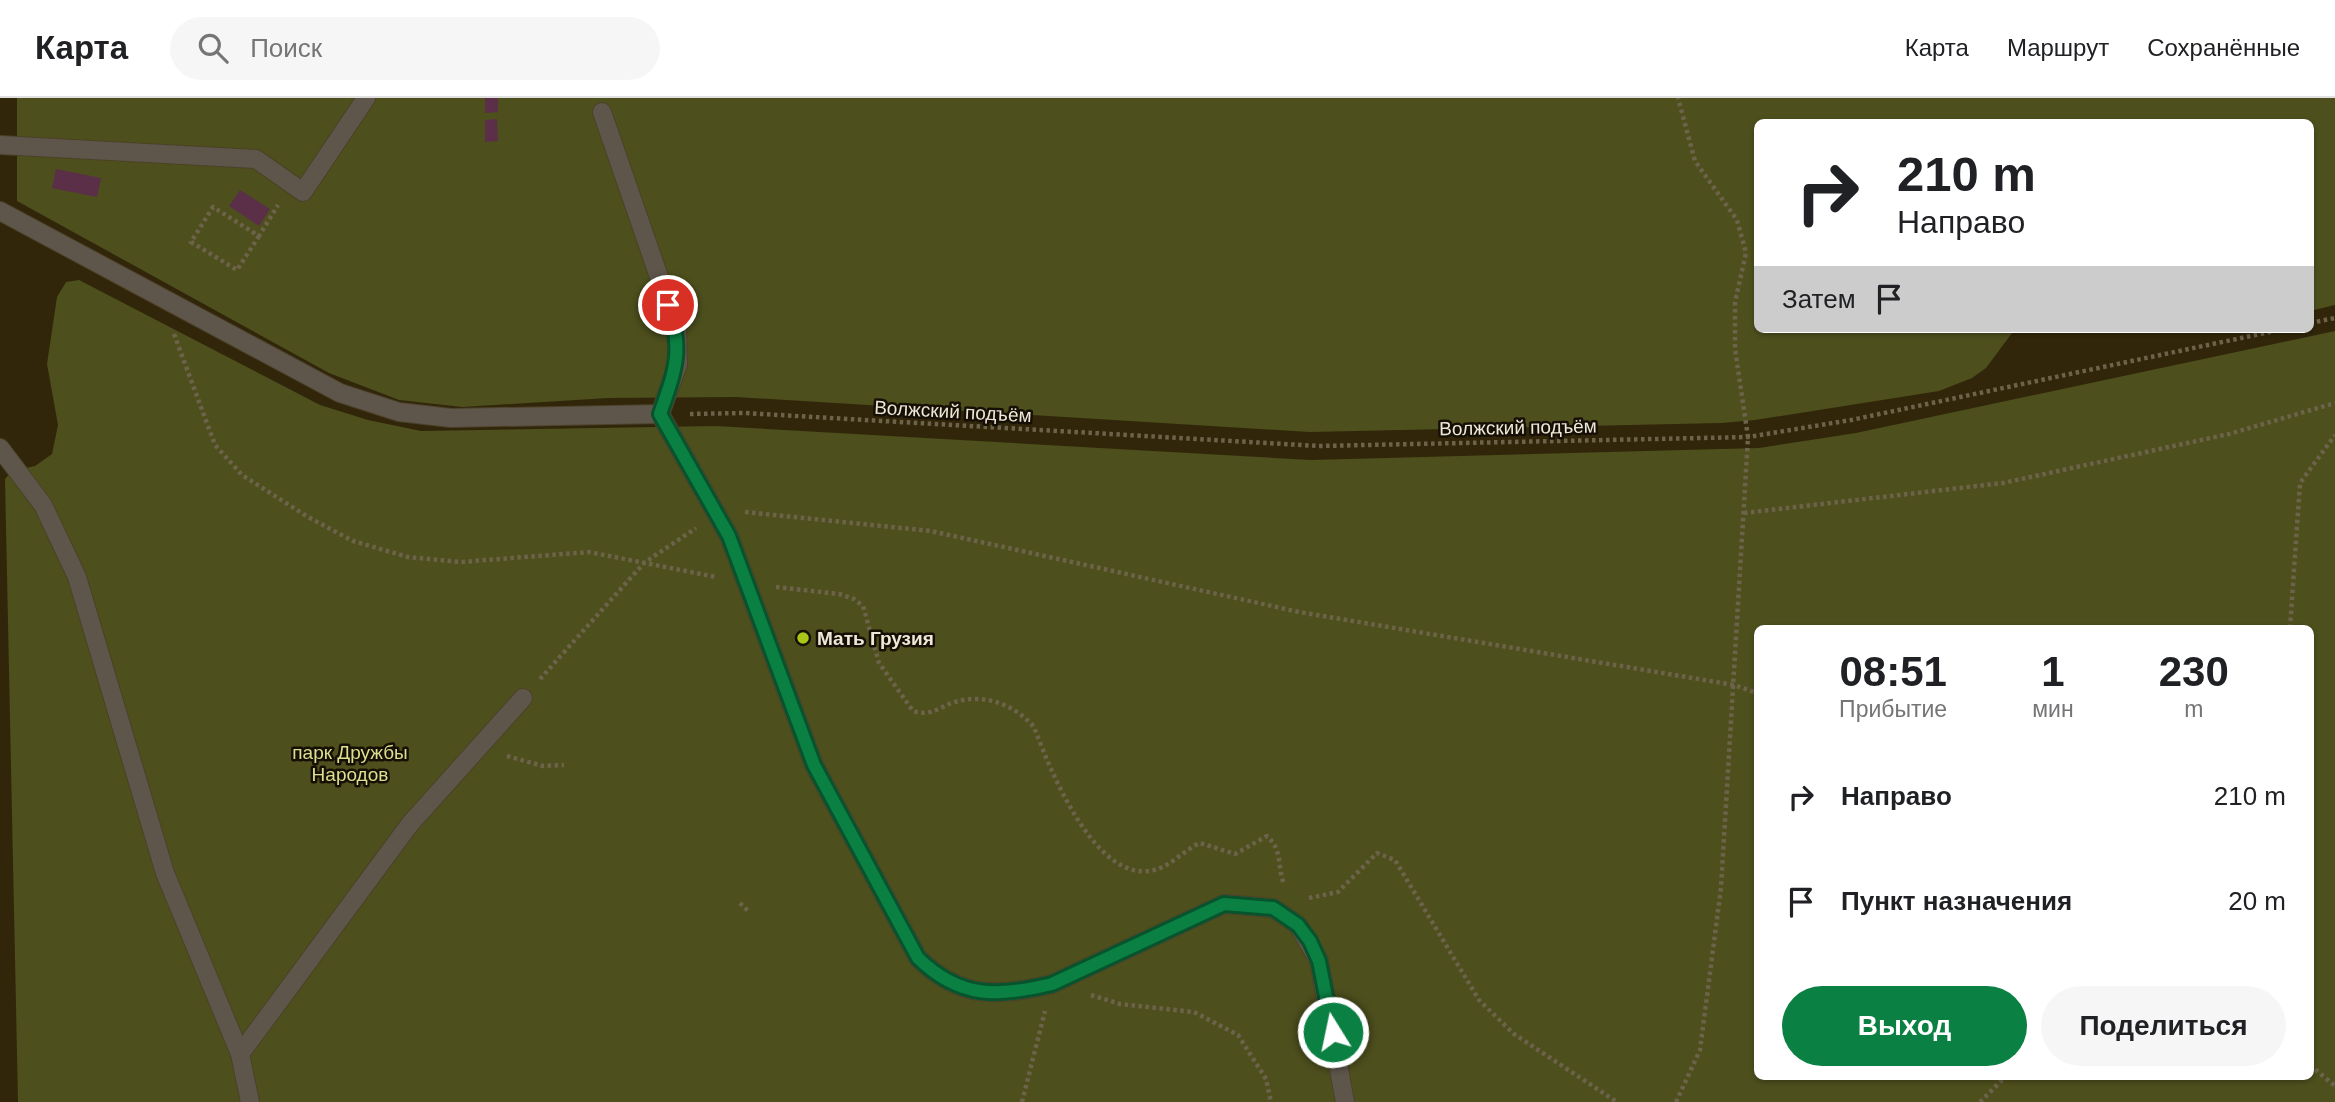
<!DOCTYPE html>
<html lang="ru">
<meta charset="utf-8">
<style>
body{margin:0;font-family:Arial,sans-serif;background:#f6f6f6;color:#202124;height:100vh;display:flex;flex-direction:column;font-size:26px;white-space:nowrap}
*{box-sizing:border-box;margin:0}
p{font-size:23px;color:#757577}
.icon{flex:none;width:38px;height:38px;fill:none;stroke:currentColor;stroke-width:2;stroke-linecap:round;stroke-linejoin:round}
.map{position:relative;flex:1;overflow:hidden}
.drawer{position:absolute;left:1754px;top:527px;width:560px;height:455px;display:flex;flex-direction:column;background:#fff;border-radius:10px;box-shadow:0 2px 5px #0004}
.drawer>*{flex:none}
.top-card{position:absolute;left:1754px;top:21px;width:560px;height:214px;border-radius:10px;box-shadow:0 2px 5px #0004;background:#fff;color:#202124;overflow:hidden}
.pin{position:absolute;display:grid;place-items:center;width:60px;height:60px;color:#fff;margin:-30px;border:4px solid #fff;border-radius:50%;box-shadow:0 2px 7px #0007}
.me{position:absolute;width:77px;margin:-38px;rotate:350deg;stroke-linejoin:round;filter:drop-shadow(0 0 5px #0008)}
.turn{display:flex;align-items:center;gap:24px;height:147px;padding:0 28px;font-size:32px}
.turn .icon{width:91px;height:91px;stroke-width:2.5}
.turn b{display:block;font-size:49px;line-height:60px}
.then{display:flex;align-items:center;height:66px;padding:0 28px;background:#0003;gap:14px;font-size:26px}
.eta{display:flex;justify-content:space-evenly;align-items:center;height:119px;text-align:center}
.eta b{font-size:42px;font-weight:800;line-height:49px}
.primary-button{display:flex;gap:14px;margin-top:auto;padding:14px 28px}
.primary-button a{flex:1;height:80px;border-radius:42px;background:#0b8043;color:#fff;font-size:28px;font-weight:800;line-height:80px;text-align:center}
.primary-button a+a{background:#f6f6f6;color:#202124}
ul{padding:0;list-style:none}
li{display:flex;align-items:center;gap:21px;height:105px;padding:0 28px}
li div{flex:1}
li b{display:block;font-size:26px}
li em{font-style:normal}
header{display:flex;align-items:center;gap:42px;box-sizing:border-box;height:98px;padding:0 35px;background:#fff;border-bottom:2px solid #e0e0e0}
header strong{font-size:33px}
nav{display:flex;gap:38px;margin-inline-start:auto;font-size:24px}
.search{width:490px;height:63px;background:#f6f6f6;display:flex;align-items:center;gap:18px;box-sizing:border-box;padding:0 24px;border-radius:38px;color:#757577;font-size:26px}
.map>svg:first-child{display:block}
</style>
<header>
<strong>Карта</strong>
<div class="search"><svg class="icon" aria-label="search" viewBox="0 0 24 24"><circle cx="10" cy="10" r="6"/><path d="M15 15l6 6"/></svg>Поиск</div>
<nav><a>Карта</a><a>Маршрут</a><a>Сохранённые</a></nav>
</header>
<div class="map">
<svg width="2335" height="1004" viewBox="0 0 2335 1004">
<rect width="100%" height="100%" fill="#31260a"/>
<!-- green -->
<g fill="#4d4f1d" fill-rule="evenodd">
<polygon points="17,0 2335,0 2335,207 2310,213 2310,24 1757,24 1757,231 2015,231 1986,270 1972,280 1939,293 1755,322 1722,325 1310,334 736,299 608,300 462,309 399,302 329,275 17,103"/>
<path d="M79,182L320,307L368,322L421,333L716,328L1311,362L1759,350L1856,335L2335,233V1004H18L5,381L12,373L35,368L52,356L58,327L47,266L57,199L66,184ZM1757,530H2310V978H1757Z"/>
</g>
<!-- building -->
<g fill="#5b2f48">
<polygon points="485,0 498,0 498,14 485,15"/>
<polygon points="497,21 498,43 485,44 485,22"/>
<polygon points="56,71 101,80 97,99 52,90"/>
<polygon points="240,92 270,111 259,128 229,108"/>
</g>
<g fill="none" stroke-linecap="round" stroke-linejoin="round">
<!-- lane casing -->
<g stroke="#4c4127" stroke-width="20">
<g id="lane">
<polyline points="602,14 677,231 678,266 660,316"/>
<polyline points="0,47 256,61 303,94 366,0"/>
<polyline points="0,113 340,295 399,314 451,320 660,316"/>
<path d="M660,316L729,438L814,667L918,860C960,901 998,899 1052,886L1224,806L1273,810L1298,827L1319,863L1345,1004"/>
<polyline points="0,350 43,407 77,479 165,775 240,956 250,1004"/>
<polyline points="240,956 410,726 523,600"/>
</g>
</g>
<!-- path -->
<g stroke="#6d634b" stroke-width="4.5" stroke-dasharray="3.5 3.5" stroke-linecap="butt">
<polyline points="259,138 237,172 191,144 213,109 259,138 278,107"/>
<polyline points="2310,225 2335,220"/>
<polyline points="174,236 215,347 242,377 308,419 353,443 408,459 461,464 589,454 716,479"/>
<polyline points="690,316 744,315 1319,348 1748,339 1851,322 2284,231"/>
<polyline points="745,414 931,433 1299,514 1734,587 1757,595"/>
<polyline points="1744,415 2003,385 2229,336 2335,305"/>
<path d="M776,489L839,496L854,501L863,508L879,565L913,613C926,618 937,612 949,606C980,594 1012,604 1034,629C1049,669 1095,787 1154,772C1171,768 1184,752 1200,745L1235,756L1267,738C1283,752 1277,769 1284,786"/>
<polyline points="2290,530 2300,385 2335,337"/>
<polyline points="540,581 644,465 696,430"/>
<polyline points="507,658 543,668 564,667"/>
<polyline points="1309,800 1338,794 1377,755 1395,762 1479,902 1514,936 1617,1004"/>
<polyline points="740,805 748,813"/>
<polyline points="1091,897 1120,906 1194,914 1238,937 1266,981 1271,1004"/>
<polyline points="2310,967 2335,988"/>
<polyline points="1022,1004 1045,913"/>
<polyline points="1676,1004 1700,952 1721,790 1748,339 1735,251 1735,204 1746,155 1737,122 1695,63 1678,0"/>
<polyline points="1980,1004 2006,978"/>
</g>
<!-- lane -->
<use href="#lane" stroke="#5e564b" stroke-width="18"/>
</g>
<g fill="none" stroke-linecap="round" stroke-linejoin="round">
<!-- route casing -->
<g stroke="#07532c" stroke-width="18">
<path id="route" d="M668,207C684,252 675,273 660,316L729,438L814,667L918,860C960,901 998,899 1052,886L1224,806L1273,810L1298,827L1310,843L1319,863L1333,934"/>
</g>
<!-- route -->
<use href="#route" stroke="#0b8043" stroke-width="12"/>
</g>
<!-- markers -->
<circle fill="#a9c719" stroke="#150f05" stroke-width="2.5" cx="803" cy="540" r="7"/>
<g text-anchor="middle" stroke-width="5" stroke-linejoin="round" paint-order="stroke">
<!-- street labels -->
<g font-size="19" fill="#efe7d7" stroke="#150f05">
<text transform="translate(953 313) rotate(3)" y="7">Волжский подъём</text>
<text transform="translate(1518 329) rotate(-1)" y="7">Волжский подъём</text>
</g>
<!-- poi labels -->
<g font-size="19" font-weight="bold" fill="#efe7d7" stroke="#150f05" text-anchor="start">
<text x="817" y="547">Мать Грузия</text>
</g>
<!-- park labels -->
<g font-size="19" fill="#dbdf8f" stroke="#150f05">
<text x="350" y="661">парк Дружбы<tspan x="350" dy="22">Народов</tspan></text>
</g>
</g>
</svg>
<div class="pin" style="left:668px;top:207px;background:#d93025"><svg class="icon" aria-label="arrive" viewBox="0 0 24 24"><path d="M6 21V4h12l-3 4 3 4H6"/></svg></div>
<svg class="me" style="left:1333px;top:934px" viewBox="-20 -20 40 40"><circle r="17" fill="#0b8043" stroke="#fff" stroke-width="3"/><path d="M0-11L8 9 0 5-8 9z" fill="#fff"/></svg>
<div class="top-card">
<div class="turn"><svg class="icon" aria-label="right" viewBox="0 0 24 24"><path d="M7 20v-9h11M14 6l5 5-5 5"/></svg><div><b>210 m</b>Направо</div></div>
<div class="then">Затем<svg class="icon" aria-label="arrive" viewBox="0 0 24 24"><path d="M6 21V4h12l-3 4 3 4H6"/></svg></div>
</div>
<section class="drawer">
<div class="eta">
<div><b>08:51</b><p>Прибытие</p></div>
<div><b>1</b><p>мин</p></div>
<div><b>230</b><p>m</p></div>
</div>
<ul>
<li><svg class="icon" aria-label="right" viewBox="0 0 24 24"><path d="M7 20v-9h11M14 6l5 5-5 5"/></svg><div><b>Направо</b></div><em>210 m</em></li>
<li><svg class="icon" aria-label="arrive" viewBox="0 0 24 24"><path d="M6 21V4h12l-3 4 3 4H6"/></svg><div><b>Пункт назначения</b></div><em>20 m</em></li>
</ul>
<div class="primary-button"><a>Выход</a><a>Поделиться</a></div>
</section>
</div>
